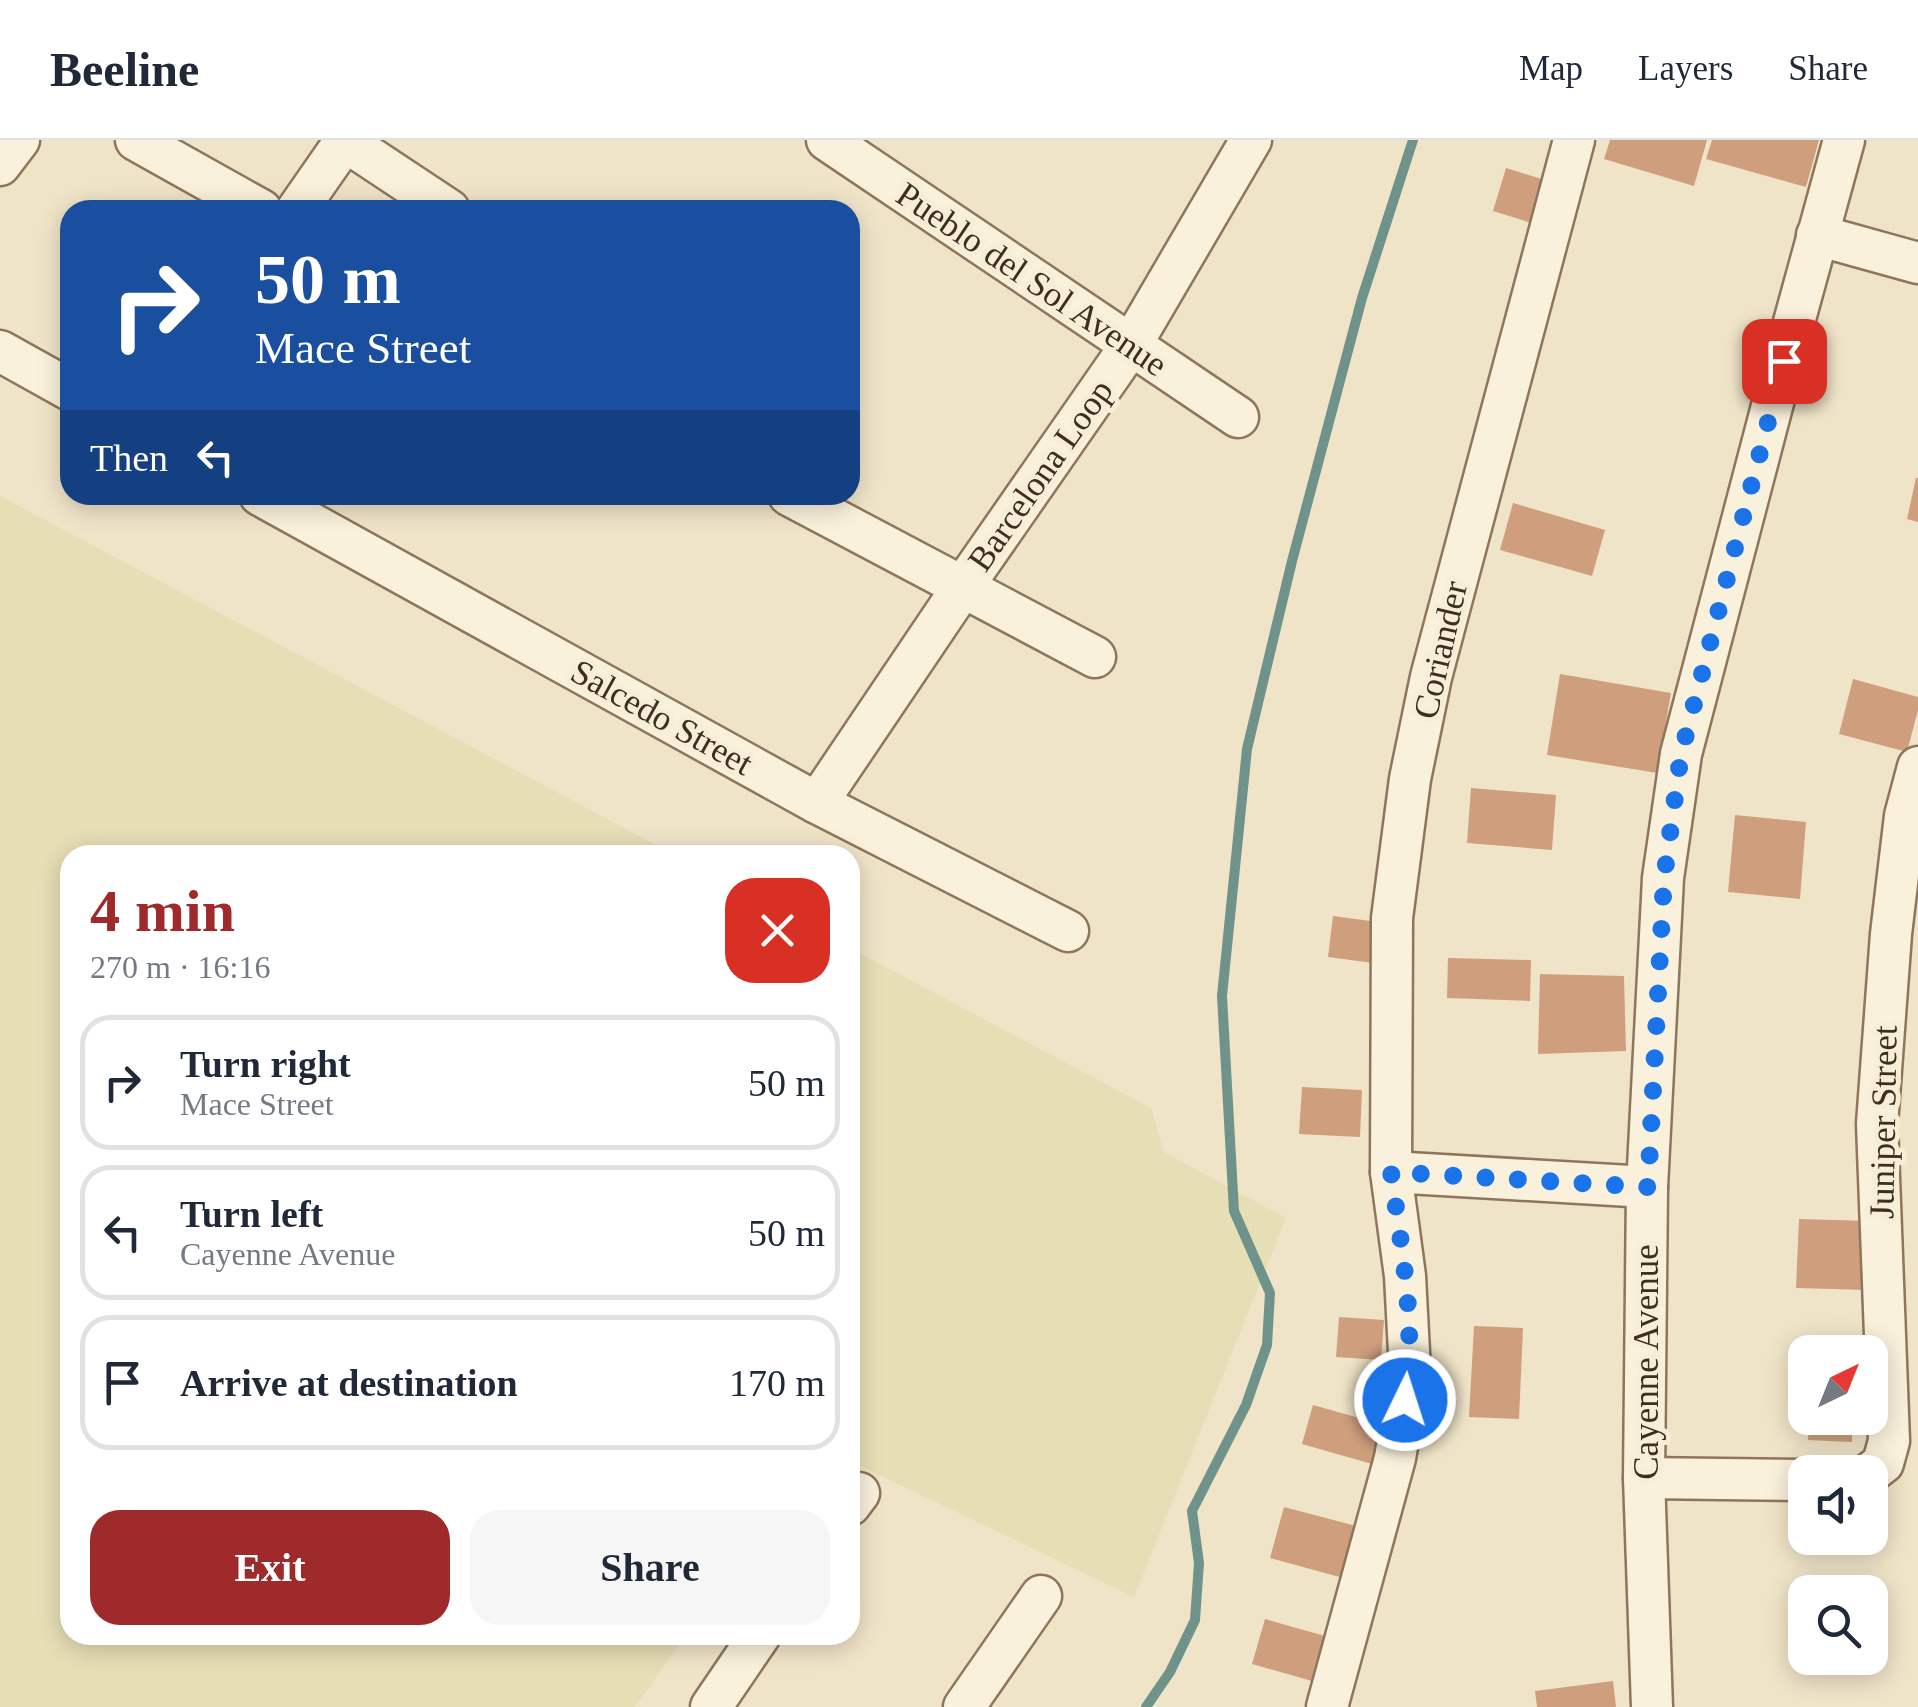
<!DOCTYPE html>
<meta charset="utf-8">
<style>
body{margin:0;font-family:Georgia,serif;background:#f6f6f7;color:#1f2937;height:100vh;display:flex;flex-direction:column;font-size:38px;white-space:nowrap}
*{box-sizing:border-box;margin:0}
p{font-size:32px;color:#747a83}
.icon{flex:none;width:55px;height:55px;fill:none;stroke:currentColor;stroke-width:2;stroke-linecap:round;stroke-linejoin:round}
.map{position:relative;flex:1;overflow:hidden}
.panel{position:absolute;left:60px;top:705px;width:800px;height:800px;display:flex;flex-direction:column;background:#fff;border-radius:30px;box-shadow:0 5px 25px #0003}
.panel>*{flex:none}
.guide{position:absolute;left:60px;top:60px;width:800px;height:305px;border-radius:30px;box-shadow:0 5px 25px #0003;background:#1a4fa0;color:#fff;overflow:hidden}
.needle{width:65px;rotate:43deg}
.controls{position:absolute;left:1788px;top:1195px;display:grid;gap:20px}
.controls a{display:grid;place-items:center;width:100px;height:100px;border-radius:20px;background:#fff;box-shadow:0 5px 25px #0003;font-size:50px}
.pin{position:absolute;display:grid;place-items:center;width:85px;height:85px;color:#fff;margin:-42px;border-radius:20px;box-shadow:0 5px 15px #0006}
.me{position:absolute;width:110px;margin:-55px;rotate:4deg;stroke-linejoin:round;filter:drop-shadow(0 0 8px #0008)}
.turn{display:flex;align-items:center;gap:35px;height:210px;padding:0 30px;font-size:45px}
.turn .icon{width:130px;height:130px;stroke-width:2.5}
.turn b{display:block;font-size:70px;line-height:85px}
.then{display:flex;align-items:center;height:95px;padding:0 30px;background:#0003;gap:20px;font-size:38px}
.round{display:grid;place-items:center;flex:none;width:105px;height:105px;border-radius:30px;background:#f6f6f7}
.headline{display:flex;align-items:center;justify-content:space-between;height:170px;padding:0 30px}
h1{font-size:60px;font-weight:700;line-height:75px;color:#9e2a2b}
.cta{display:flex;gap:20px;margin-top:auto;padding:20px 30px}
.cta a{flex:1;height:115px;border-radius:30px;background:#9e2a2b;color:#fff;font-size:40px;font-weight:700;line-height:115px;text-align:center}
.cta a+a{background:#f6f6f7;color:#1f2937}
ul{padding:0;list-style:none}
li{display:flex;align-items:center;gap:30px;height:135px;margin:0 20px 15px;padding:0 10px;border:5px solid #e0e1e3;border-radius:30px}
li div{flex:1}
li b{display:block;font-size:38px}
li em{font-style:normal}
header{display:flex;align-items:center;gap:60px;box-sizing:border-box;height:140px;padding:0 50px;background:#fff;border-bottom:2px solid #e0e1e3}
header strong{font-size:48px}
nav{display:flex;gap:55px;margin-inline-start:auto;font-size:35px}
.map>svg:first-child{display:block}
</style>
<header>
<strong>Beeline</strong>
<nav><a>Map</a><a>Layers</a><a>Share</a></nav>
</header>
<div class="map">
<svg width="1918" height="1567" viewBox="0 0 1918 1567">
<rect width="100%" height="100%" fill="#f0e4c8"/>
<!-- farmland -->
<g fill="#e6deb5">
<polygon points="0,356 675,715 70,715 70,1495 686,1495 635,1567 0,1567"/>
<polygon points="850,808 1151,968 1164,1012 1286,1078 1134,1457 850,1321"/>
</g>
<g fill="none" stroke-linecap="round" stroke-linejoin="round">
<!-- stream -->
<polyline stroke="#6f938a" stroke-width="10" points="1146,1567 1170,1532 1195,1480 1199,1423 1192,1371 1246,1265 1267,1205 1270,1153 1234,1071 1222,856 1247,609 1292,421 1362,158 1413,0"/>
</g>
<!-- building -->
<g fill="#cf9f7d">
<polygon points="1610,0 1707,0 1694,46 1604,19"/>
<polygon points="1712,0 1819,0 1806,47 1706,19"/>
<polygon points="1506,28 1551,42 1538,85 1493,71"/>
<polygon points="1916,338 1918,338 1918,382 1907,379"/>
<polygon points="1513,363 1605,390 1592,436 1500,410"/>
<polygon points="1560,534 1671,553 1657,633 1547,615"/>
<polygon points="1853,539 1918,557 1918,570 1907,612 1839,594"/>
<polygon points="1471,648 1556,655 1552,710 1467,703"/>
<polygon points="1735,675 1806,682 1800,759 1728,752"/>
<polygon points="1333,776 1378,782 1373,823 1328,817"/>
<polygon points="1448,818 1531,820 1530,861 1447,858"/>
<polygon points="1540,834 1624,836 1626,911 1538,914"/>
<polygon points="1302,947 1362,950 1360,997 1299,994"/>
<polygon points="1799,1079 1869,1081 1866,1150 1796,1148"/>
<polygon points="1339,1177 1384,1180 1381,1220 1336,1217"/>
<polygon points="1474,1186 1523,1188 1519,1279 1469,1277"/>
<polygon points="1313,1265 1384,1285 1372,1324 1302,1304"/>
<polygon points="1809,1278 1852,1278 1852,1302 1808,1300"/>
<polygon points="1284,1367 1360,1387 1347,1439 1270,1418"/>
<polygon points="1265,1479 1332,1498 1319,1543 1252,1524"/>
<polygon points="1613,1541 1616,1567 1537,1567 1535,1551"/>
</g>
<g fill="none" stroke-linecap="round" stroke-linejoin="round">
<!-- minor casing -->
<g stroke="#8d765c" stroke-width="45">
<g id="minor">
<polyline points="136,0 261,70"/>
<polyline points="827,0 1238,277"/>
<polyline points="0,25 19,0"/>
<polyline points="297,70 345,1 449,70"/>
<polyline points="1817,95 1918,123"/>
<polyline points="0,211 70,250"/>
<polyline points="260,355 817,663 1068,791"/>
<polyline points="789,355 1095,517"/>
<polyline points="817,663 962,448 1131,205 1251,0"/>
<polyline points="1391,1032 1647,1047"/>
<polyline points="1870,1333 1883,1323 1889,1301 1877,984 1891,794 1905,676 1918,627"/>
<polyline points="1644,1338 1805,1340"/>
<polyline points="850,1365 859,1353"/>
<polyline points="711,1567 760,1495"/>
<polyline points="964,1567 1041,1456"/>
<polyline points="1327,1567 1395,1318 1410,1231 1405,1136 1391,1032 1392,778 1410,639 1431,537 1574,0"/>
<polyline points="1652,1567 1644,1338 1647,1047 1663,738 1681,614 1793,186 1844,0"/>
</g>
</g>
<!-- minor -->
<use href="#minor" stroke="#faf1dc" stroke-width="40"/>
</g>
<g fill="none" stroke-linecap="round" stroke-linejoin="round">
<!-- route -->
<path stroke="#1a73e8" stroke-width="18" stroke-dasharray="0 32.4" d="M1405,1260C1417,1185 1401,1107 1391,1032L1648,1047L1664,738L1681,614L1784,221"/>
</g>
<g text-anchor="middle" stroke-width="10" stroke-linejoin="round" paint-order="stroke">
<!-- street labels -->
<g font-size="35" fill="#3d2e20" stroke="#f7eed8">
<text transform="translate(1032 139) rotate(34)" y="12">Pueblo del Sol Avenue</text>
<text transform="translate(1040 335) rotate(-55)" y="12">Barcelona Loop</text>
<text transform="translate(1440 510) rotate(-77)" y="12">Coriander</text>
<text transform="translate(662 577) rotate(29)" y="12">Salcedo Street</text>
<text transform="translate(1883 982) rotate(-89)" y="12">Juniper Street</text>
<text transform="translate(1646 1222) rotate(-90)" y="12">Cayenne Avenue</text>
</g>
</g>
</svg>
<div class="controls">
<a><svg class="needle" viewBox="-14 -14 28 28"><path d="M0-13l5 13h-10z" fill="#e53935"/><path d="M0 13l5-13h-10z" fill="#747a83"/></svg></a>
<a><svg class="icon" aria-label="sound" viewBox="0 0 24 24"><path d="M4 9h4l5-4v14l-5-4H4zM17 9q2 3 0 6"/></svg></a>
<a><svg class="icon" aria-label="search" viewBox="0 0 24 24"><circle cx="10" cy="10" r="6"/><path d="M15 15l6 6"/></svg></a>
</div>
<div class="pin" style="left:1784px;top:221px;background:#d93025"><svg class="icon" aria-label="arrive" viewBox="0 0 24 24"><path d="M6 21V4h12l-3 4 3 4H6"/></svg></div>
<svg class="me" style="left:1405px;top:1260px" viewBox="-20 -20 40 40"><circle r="17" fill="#1a73e8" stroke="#fff" stroke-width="3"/><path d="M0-11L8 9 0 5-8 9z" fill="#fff"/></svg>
<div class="guide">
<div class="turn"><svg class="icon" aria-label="right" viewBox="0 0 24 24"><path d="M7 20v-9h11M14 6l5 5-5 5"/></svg><div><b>50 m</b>Mace Street</div></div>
<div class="then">Then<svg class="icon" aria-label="left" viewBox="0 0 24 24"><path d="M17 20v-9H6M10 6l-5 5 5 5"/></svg></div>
</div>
<section class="panel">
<div class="headline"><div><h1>4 min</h1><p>270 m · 16:16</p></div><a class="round" style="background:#d93025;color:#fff"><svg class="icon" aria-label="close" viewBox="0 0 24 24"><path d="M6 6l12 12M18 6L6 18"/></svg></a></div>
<ul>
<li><svg class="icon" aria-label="right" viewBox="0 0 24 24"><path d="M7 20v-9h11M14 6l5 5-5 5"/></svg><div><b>Turn right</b><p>Mace Street</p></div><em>50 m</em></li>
<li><svg class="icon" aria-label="left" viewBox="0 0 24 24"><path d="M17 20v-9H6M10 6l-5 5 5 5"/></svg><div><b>Turn left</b><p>Cayenne Avenue</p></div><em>50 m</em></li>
<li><svg class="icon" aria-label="arrive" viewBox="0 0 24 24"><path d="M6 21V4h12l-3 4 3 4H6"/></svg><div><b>Arrive at destination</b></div><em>170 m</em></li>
</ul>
<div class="cta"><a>Exit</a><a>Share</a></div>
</section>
</div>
